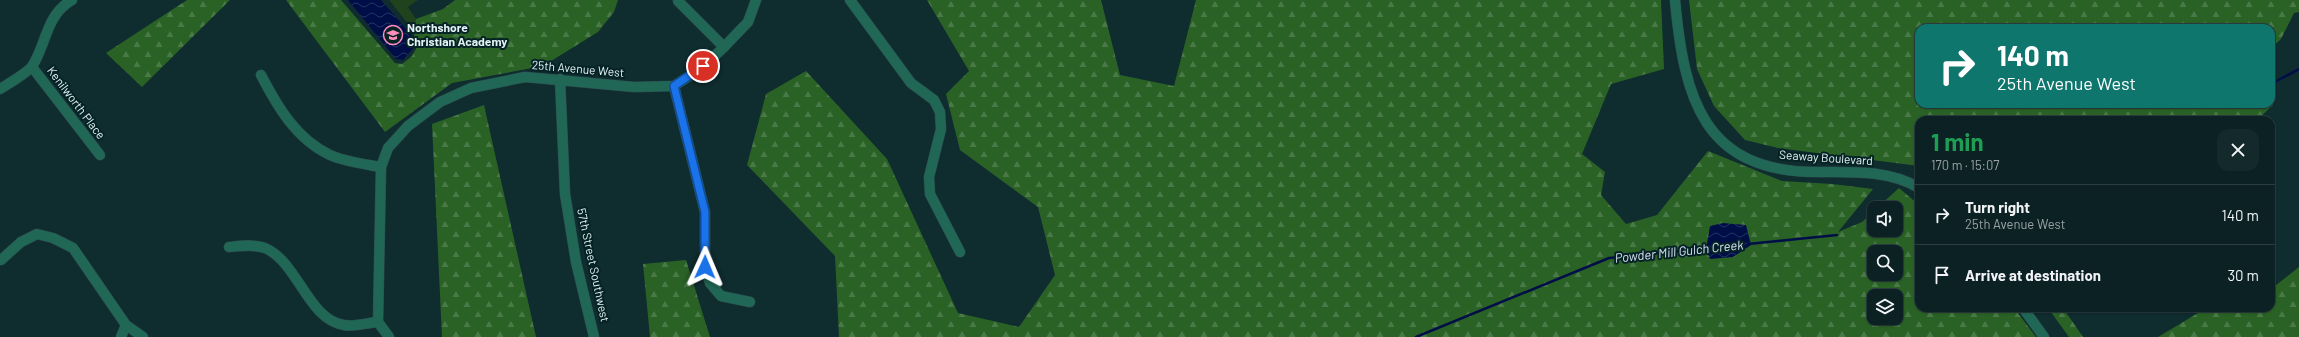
<!DOCTYPE html>
<meta charset="utf-8">
<style>
body{margin:0;font-family:Barlow,sans-serif;background:#14292b;color:#f1f3f6;height:100vh;display:flex;flex-direction:column;font-size:15px;white-space:nowrap}
*{box-sizing:border-box;margin:0}
p{font-size:13px;color:#9aa3a6}
.icon{flex:none;width:22px;height:22px;fill:none;stroke:currentColor;stroke-width:2;stroke-linecap:round;stroke-linejoin:round}
.map{position:relative;flex:1;overflow:hidden}
.drawer{position:absolute;left:1915px;top:116px;width:360px;height:196px;display:flex;flex-direction:column;background:#0b2123;border-radius:12px;box-shadow:0 1px 3px #0004,0 0 0 1px #2b3e41}
.drawer>*{flex:none}
.top-card{position:absolute;left:1915px;top:24px;width:360px;height:84px;border-radius:12px;box-shadow:0 1px 3px #0004,0 0 0 1px #2b3e41;background:#0f766e;color:#fff;overflow:hidden}
.tools{position:absolute;left:1867px;top:201px;display:grid;gap:8px}
.tools a{display:grid;place-items:center;width:36px;height:36px;border-radius:8px;background:#0b2123;box-shadow:0 1px 3px #0004,0 0 0 1px #2b3e41;font-size:20px}
.pin{position:absolute;display:grid;place-items:center;width:34px;height:34px;color:#fff;margin:-17px;border:2px solid #fff;border-radius:50%;box-shadow:0 1px 4px #0007}
.me{position:absolute;width:44px;margin:-22px;rotate:1deg;stroke-linejoin:round;filter:drop-shadow(0 0 3px #0008)}
.turn{display:flex;align-items:center;gap:14px;height:84px;padding:0 16px;font-size:18px}
.turn .icon{width:52px;height:52px;stroke-width:2.5}
.turn b{display:block;font-size:28px;line-height:34px}
.round{display:grid;place-items:center;flex:none;width:42px;height:42px;border-radius:12px;background:#14292b}
.head{display:flex;align-items:center;justify-content:space-between;height:68px;padding:0 16px}
h1{font-size:24px;font-weight:700;line-height:30px;color:#1e9e55}
ul{padding:0;list-style:none}
li{display:flex;align-items:center;gap:12px;height:60px;padding:0 16px;border-top:1px solid #2b3e41}
li div{flex:1}
li b{display:block;font-size:15px}
li em{font-style:normal}
.map>svg:first-child{display:block}
</style>
<div class="map">
<svg width="2299" height="337" viewBox="0 0 2299 337">
<defs>
<pattern id="forest-firs" width="22" height="20" patternUnits="userSpaceOnUse"><rect width="22" height="20" fill="#2a6226"/><path d="M5 1l3.5 6h-7zM16 11l3.5 6h-7z" fill="#497946"/></pattern>
<pattern id="water-waves" width="16" height="10" patternUnits="userSpaceOnUse"><rect width="16" height="10" fill="#000e48"/><path d="M0 5q4-4 8 0t8 0" fill="none" stroke="#253263"/></pattern>
</defs>
<rect width="100%" height="100%" fill="#0f2c2f"/>
<!-- green -->
<polygon fill="#20431d" points="389,0 418,0 408,7 416,19 413,30"/>
<!-- forest -->
<g fill="url(#forest-firs)" fill-rule="evenodd">
<polygon points="187,0 230,0 142,87 106,53"/>
<polygon points="286,0 341,0 395,63 402,64 412,56 417,47 413,30 416,19 443,9 455,0 618,0 614,12 598,32 543,66 452,83 385,132"/>
<path d="M927,0H1101L1120,75L1174,86L1196,0H1661L1664,69L1611,84L1582,154L1605,172L1601,195L1626,224L1657,215L1708,151L1782,181L1832,184L1873,189L1838,232L1862,222L1874,211V230H1896V208H1877L1899,188L1919,205V308H2014L2036,337H839L835,256L747,165L766,94L806,71L887,159L958,313L1019,327L1055,275L1038,207L960,150L946,94L969,71ZM1874,252H1896V274H1874ZM1874,296H1896V318H1874Z"/>
<polygon points="1689,0 2299,0 2299,12 2294,13 2281,39 2271,48 2271,28 1919,28 1919,104 2271,102 2273,105 2257,120 1919,120 1919,166 1778,148 1745,140 1714,106 1697,69"/>
<polygon points="484,105 536,337 442,337 432,124"/>
<polygon points="686,260 710,337 650,337 643,264"/>
<polygon points="2299,267 2299,337 2158,337 2198,313 2224,308 2271,308 2271,289"/>
<polygon points="2048,308 2063,308 2083,337 2069,337"/>
</g>
<!-- water -->
<g fill="url(#water-waves)">
<polygon points="348,0 381,0 413,37 415,46 403,60 396,59"/>
<polygon points="1723,223 1746,225 1751,245 1733,257 1710,259 1706,249 1710,226"/>
</g>
<g fill="none" stroke-linecap="round" stroke-linejoin="round">
<!-- stream -->
<g stroke="#000e48" stroke-width="2.5">
<polyline points="2271,84 2299,69"/>
<polyline points="2227,107 2234,104"/>
<polyline points="1748,244 1837,235"/>
<polyline points="1416,337 1609,258 1708,248"/>
</g>
<!-- minor casing -->
<g stroke="#2d484b" stroke-width="11">
<g id="minor">
<polyline points="850,0 911,83 934,100 940,112 941,129 929,177 930,194 960,252"/>
<path d="M1675,0C1684,98 1703,173 1819,172C1852,172 1890,170 1919,188"/>
<polyline points="678,1 724,47"/>
<polyline points="32,67 100,155"/>
<path d="M261,75C277,106 296,139 330,155C346,162 364,164 381,167"/>
<polyline points="560,79 565,194 576,262 594,337"/>
<polyline points="674,86 705,212 705,267 710,283 721,296 750,302"/>
<path d="M0,89C8,84 29,72 33,65C47,42 46,15 72,0"/>
<path d="M229,247C240,246 254,244 265,248C298,262 308,320 344,325C354,327 367,323 378,322"/>
<polyline points="1,260 21,242 37,234 53,238 73,248 126,325 143,337"/>
<polyline points="2023,308 2044,337"/>
<polyline points="378,322 381,167 388,148 408,126 440,102 471,88 525,77 634,87 674,86 703,67 724,47 748,22 756,0"/>
<polyline points="378,322 389,337"/>
<polyline points="121,337 126,325"/>
</g>
</g>
<!-- minor -->
<use href="#minor" stroke="#216755" stroke-width="10"/>
</g>
<g fill="none" stroke-linecap="round" stroke-linejoin="round">
<!-- route casing -->
<g stroke="#114b97" stroke-width="10">
<polyline id="route" points="703,66 674,86 705,212 705,267"/>
</g>
<!-- route -->
<use href="#route" stroke="#1a73e8" stroke-width="7"/>
</g>
<!-- icons -->
<defs>
<g id="school-ring" transform="scale(1)"><circle r="9.5" fill="#052225" stroke="#fe8ebd" stroke-width="1.5"/><path d="M0-5L7-2L0 1L-7-2ZM-4 1L0 2.5L4 1V4Q0 6-4 4Z" fill="#fe8ebd"/></g>
</defs>
<g fill-rule="evenodd">
<use href="#school-ring" x="393" y="35"/>
</g>
<g text-anchor="middle" stroke-width="4" stroke-linejoin="round" paint-order="stroke">
<!-- poi labels -->
<g font-size="12" font-weight="bold" fill="#e4f4f6" stroke="#052225" text-anchor="start">
<text x="407" y="32">Northshore<tspan x="407" dy="14">Christian Academy</tspan></text>
</g>
<!-- street labels -->
<g font-size="12" fill="#e4f4f6" stroke="#052225">
<text transform="translate(578 69) rotate(5)" y="4">25th Avenue West</text>
<text transform="translate(76 103) rotate(53)" y="4">Kenilworth Place</text>
<text transform="translate(1826 158) rotate(4)" y="4">Seaway Boulevard</text>
<text transform="translate(593 265) rotate(78)" y="4">57th Street Southwest</text>
</g>
<!-- water labels -->
<g font-size="13" font-style="italic" fill="#d8e2f4" stroke="#052225">
<text transform="translate(1679 251) rotate(-6)" y="5">Powder Mill Gulch Creek</text>
</g>
</g>
</svg>
<div class="tools">
<a><svg class="icon" aria-label="sound" viewBox="0 0 24 24"><path d="M4 9h4l5-4v14l-5-4H4zM17 9q2 3 0 6"/></svg></a>
<a><svg class="icon" aria-label="search" viewBox="0 0 24 24"><circle cx="10" cy="10" r="6"/><path d="M15 15l6 6"/></svg></a>
<a><svg class="icon" aria-label="layers" viewBox="0 0 24 24"><path d="M12 4l9 5-9 5-9-5zM3 14l9 5 9-5"/></svg></a>
</div>
<div class="pin" style="left:703px;top:66px;background:#d93025"><svg class="icon" aria-label="arrive" viewBox="0 0 24 24"><path d="M6 21V4h12l-3 4 3 4H6"/></svg></div>
<svg class="me" style="left:705px;top:267px" viewBox="-20 -20 40 40"><path d="M0-17L14 15 0 8-14 15z" fill="#1a73e8" stroke="#fff" stroke-width="4"/></svg>
<div class="top-card">
<div class="turn"><svg class="icon" aria-label="right" viewBox="0 0 24 24"><path d="M7 20v-9h11M14 6l5 5-5 5"/></svg><div><b>140 m</b>25th Avenue West</div></div>
</div>
<section class="drawer">
<div class="head"><div><h1>1 min</h1><p>170 m · 15:07</p></div><a class="round"><svg class="icon" aria-label="close" viewBox="0 0 24 24"><path d="M6 6l12 12M18 6L6 18"/></svg></a></div>
<ul>
<li><svg class="icon" aria-label="right" viewBox="0 0 24 24"><path d="M7 20v-9h11M14 6l5 5-5 5"/></svg><div><b>Turn right</b><p>25th Avenue West</p></div><em>140 m</em></li>
<li><svg class="icon" aria-label="arrive" viewBox="0 0 24 24"><path d="M6 21V4h12l-3 4 3 4H6"/></svg><div><b>Arrive at destination</b></div><em>30 m</em></li>
</ul>
</section>
</div>
